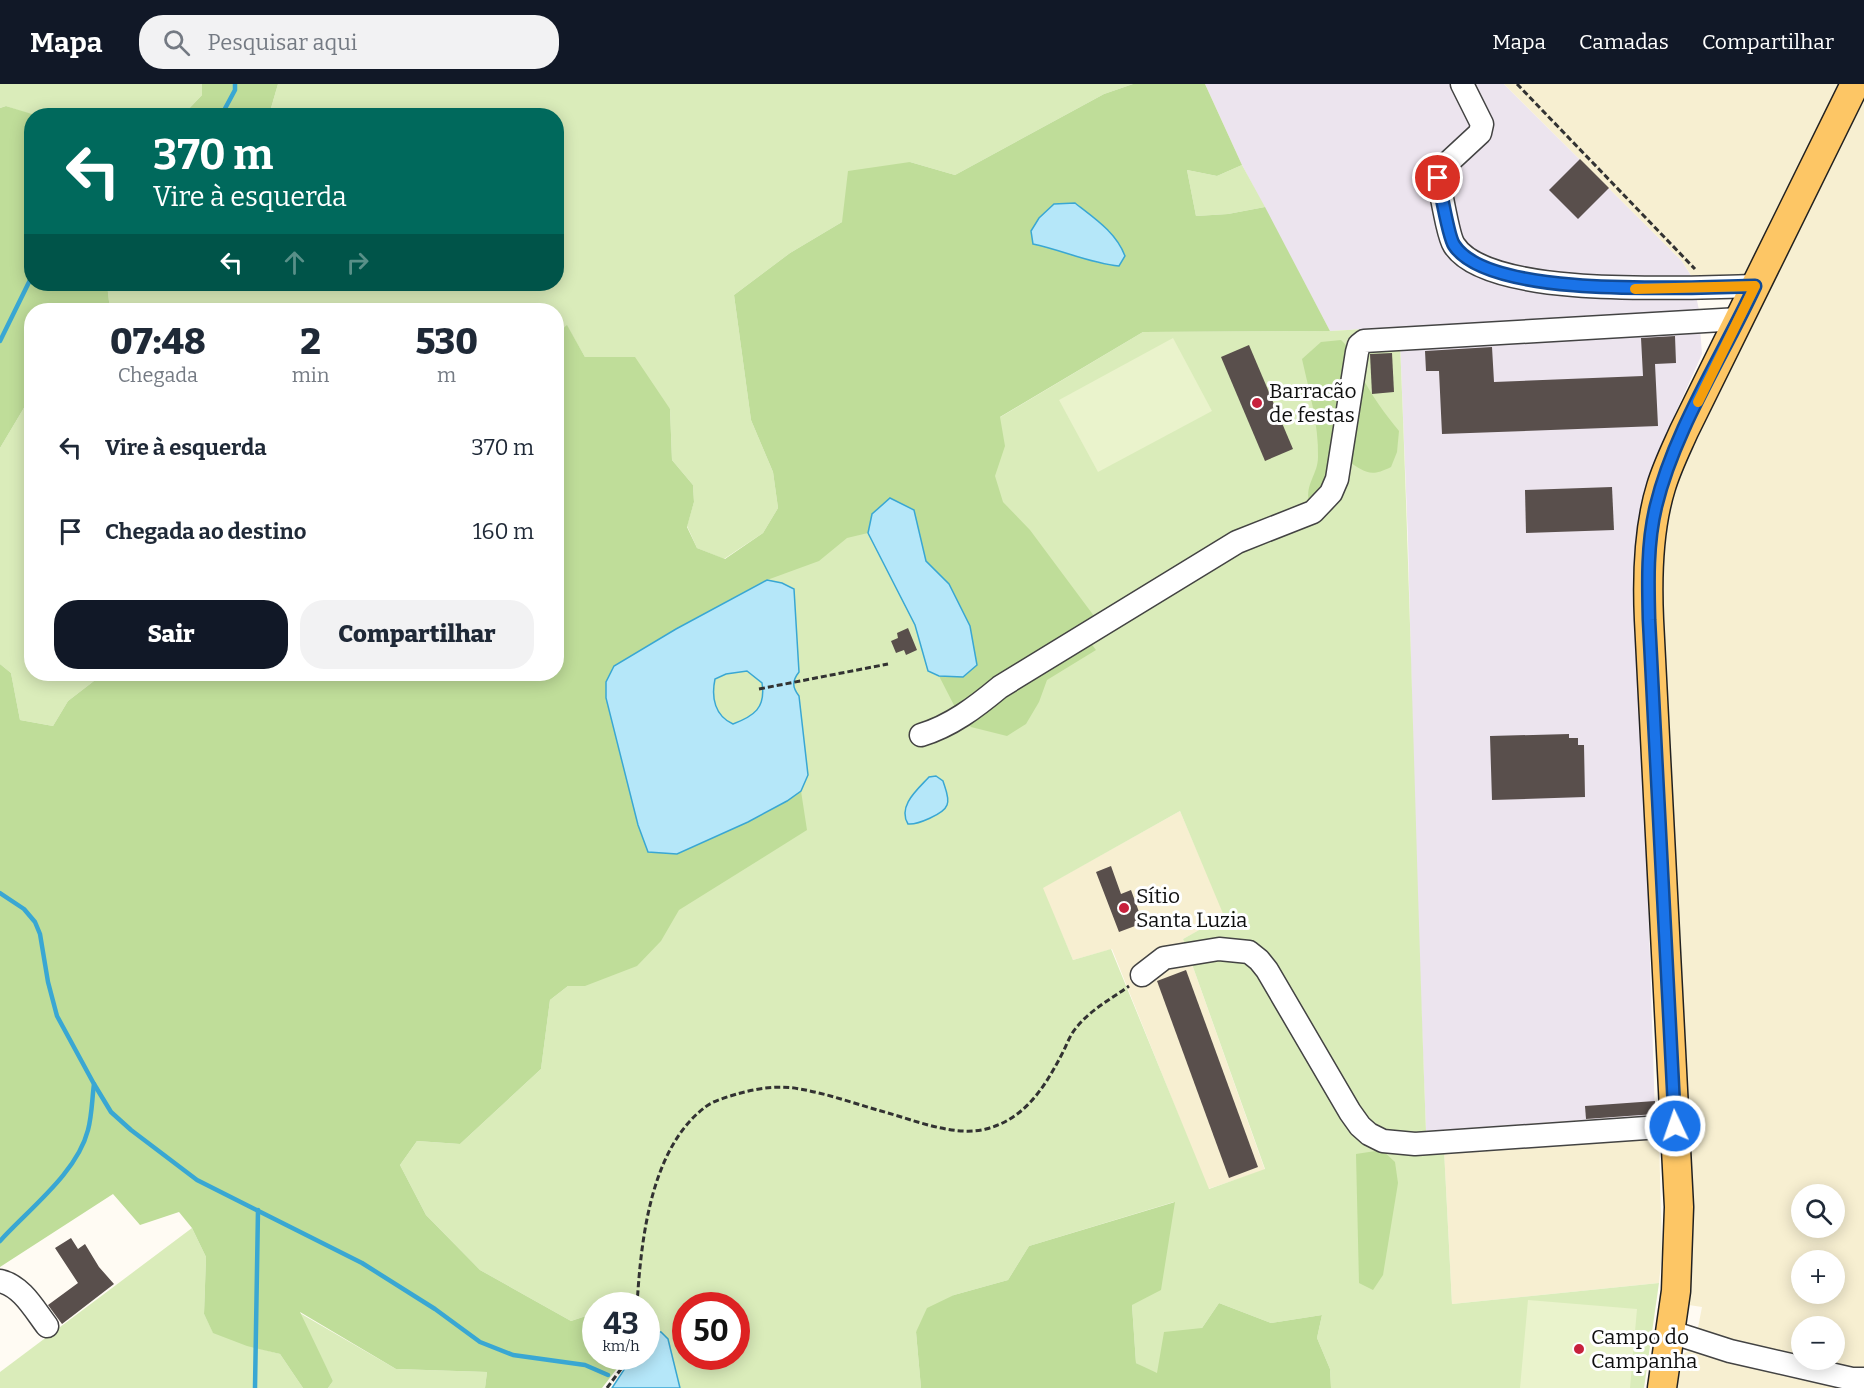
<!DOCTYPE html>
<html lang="pt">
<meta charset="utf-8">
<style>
body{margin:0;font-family:Bitter,serif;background:#f2f2f3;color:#1f2937;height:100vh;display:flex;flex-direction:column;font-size:22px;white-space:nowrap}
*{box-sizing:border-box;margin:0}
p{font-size:20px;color:#747a83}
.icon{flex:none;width:33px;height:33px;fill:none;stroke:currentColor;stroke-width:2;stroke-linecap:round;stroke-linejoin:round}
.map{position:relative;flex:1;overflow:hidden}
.details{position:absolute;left:24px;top:219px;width:540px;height:378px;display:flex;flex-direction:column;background:#fff;border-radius:24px;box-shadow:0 3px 15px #0003}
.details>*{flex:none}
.hud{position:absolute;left:24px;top:24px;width:540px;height:183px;border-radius:24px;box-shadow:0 3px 15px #0003;background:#00695c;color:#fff;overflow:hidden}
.controls{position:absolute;left:1791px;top:1100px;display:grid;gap:12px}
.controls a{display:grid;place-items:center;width:54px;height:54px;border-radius:50%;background:#fff;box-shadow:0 3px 15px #0003;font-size:30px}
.speed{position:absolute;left:582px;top:1208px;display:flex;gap:12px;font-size:30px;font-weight:700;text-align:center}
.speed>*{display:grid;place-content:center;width:78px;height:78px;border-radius:50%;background:#fff;box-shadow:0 3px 15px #0003;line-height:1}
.speed small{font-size:15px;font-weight:400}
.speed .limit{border:9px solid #d22;background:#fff;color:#111}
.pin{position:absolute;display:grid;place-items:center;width:51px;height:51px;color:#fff;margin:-26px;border:3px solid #fff;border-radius:50%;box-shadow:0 2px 6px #0007}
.me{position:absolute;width:66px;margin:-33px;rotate:357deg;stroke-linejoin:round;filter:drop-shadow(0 0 4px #0008)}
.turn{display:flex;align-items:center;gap:21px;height:126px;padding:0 30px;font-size:27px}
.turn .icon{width:78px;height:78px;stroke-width:2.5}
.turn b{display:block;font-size:42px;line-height:51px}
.lanes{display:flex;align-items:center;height:57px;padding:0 30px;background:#0003;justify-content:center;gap:30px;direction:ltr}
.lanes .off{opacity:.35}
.eta{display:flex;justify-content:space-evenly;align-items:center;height:102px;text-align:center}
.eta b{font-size:36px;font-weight:800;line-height:42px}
.button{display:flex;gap:12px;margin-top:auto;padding:12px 30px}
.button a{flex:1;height:69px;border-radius:24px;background:#111827;color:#fff;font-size:24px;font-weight:800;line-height:69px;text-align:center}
.button a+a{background:#f2f2f3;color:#1f2937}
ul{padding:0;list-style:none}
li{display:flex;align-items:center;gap:18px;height:84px;padding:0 30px}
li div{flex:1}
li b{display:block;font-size:22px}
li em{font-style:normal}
header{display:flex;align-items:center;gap:36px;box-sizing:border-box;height:84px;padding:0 30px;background:#111827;color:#fff}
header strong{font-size:28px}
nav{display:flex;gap:33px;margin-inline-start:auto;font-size:21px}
.search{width:420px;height:54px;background:#f2f2f3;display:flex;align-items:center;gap:15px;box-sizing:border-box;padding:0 21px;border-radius:24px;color:#747a83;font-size:22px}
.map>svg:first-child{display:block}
</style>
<header>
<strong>Mapa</strong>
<div class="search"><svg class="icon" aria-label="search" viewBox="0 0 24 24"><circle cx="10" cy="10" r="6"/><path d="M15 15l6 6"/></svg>Pesquisar aqui</div>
<nav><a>Mapa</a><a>Camadas</a><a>Compartilhar</a></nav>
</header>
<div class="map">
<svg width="1864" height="1304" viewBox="0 0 1864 1304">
<rect width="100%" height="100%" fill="#fffbf3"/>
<!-- industrial -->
<g fill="#ece4ee">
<polygon points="1205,0 1504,0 1682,177 1692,193 1699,226 1330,247 1242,81"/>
<polygon points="1700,243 1702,270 1675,330 1649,398 1635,487 1634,535 1647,782 1655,1031 1426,1047 1416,791 1408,456 1400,258"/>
</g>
<!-- farmland -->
<g fill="#f7efd1" fill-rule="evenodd">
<polygon points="1504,0 1839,0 1745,190 1692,193 1682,177"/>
<path d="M1864,13V1304H1677L1683,1270L1694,1264L1702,1223L1689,1221L1692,1186L1693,1123L1663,536L1662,502L1666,448L1674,407L1696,352ZM1802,1110H1834V1143H1802ZM1802,1176H1834V1209H1802ZM1802,1242H1834V1275H1802Z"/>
<polygon points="1180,727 1225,832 1183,855 1265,1086 1208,1105 1112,865 1073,876 1042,804"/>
<polygon points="1655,1031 1650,1052 1659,1055 1662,1167 1659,1199 1452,1220 1443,1046"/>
</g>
<!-- green -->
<g fill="#daecba" fill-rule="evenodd">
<polygon points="0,0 202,0 202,11 183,31 35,32 6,22 0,24"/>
<polygon points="278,0 1133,0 1104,10 955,91 910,78 842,138 790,169 734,211 751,336 773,388 778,424 763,449 724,475 697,464 687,442 694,418 693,401 672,376 670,325 585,273 567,242 557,249 556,226 110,226 107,200 556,200 556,32 269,31"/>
<polygon points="1242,81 1265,123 1228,130 1196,132 1187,86 1217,92"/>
<path d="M1699,226L1700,243L1400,258C1411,521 1416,784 1426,1047L1443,1046L1452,1220L1659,1199L1644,1304H1331L1330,1285L1317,1254L1322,1231L1271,1239L1219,1219L1202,1244L1157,1290L1136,1279L1132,1221L1174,1118L1029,1162L1008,1196L954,1211L916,1248L921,1304H680L668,1255L660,1248L651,1247L647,1252L646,1221H596L595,1229L571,1237L480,1186L426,1131L400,1081L417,1057L460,1060L541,985L550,916L568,902H585L510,625L1143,248L1330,247ZM1180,727L1224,832L1183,855L1265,1085L1209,1105L1111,865L1073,876L1043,804ZM686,1221H736V1272H686Z"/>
<polygon points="31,312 32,590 103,590 68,617 53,642 20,636 11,589 0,580 0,364"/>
<polygon points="192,1144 206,1173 204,1230 213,1248 247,1261 280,1270 303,1304 0,1304 0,1288"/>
<polygon points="298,1228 396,1285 487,1288 485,1304 328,1304 333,1297"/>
</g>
<!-- forest -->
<g fill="#bfdd99" fill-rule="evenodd">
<polygon points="202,0 278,0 269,31 183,31 202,11"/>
<path d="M1133,0H1205L1242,81L1217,92L1187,86L1196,132L1228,130L1265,123L1330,247L1143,248L1000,333L1005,362L995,392L1003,418L1030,446L1094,532L1087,554L1096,566L1047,596L1039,618L1026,640L1007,652L971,643L958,629L939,592L963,593L949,500L926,477L914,426L872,430L868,449L847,454L819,477L767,496L676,545L614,582L606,614L638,741L648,768L677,770L748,738L787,717L801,707L807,746L679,826L661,857L637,882L585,902H568L550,916L541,985L460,1060L417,1057L400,1081L426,1131L480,1186L571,1237L595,1229L596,1272H610L611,1274L621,1272L619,1282L602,1304H485L487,1288L396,1285L300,1228L333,1297L328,1304H303L280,1270L247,1262L213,1249L204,1230L206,1173L192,1144L179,1128L140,1141L113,1110L0,1183V580L11,589L20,636L53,642L68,617L103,590H556L557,249L567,241L585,273H635L670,325L672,376L693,401L694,418L687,443L697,464L725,475L763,449L778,424L773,388L751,336L734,211L790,169L842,138L848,87L910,78L955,91L1104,10ZM1109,146L1119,182C1089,179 1063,166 1033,160Z"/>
<polygon points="6,22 35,31 32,32 32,200 107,200 110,226 32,226 31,312 0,364 0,24"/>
<path d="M1341,256C1352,265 1355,280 1362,293C1372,312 1385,330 1399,347L1397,368L1391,383C1369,394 1366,388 1346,376L1332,399L1309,418C1305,400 1318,390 1318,373C1319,341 1309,307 1302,275L1321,258Z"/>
<polygon points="1382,1066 1395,1078 1398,1099 1383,1191 1373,1206 1359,1199 1356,1070"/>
<polygon points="1175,1118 1161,1206 1132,1221 1136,1279 1157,1289 1164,1248 1202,1244 1219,1219 1271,1239 1322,1231 1317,1254 1330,1285 1331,1304 921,1304 916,1248 927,1224 954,1211 1008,1196 1029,1162"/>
</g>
<!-- pitch -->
<g fill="#eaf3cc">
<polygon points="1173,254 1212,327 1098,388 1059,316"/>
<polygon points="1528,1216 1637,1225 1630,1304 1520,1304"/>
</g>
<!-- water -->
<g fill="#b5e7f9" stroke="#39a7d3" stroke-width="1.5" fill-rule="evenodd">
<path d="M1075,119C1094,134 1116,148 1125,172L1119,182C1089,179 1062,166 1033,160L1031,147L1039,134L1054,120Z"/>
<polygon points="890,414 914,426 926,477 949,500 970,542 977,581 963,593 939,592 928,587 915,541 868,449 872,430"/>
<path d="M767,496L782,499L794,505L799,588C792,597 792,603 799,612L808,691L801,707L787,717L748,738L677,770L648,768L638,741L606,614V598L614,582L676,545ZM747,587L762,599C766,624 754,632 733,640C715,632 711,614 715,595L726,590Z"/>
<path d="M936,692L943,697C945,704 950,714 947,721C944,730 917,741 908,740C897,722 918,705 929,693Z"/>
<polygon points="651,1247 661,1248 668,1255 680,1304 612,1304 633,1272 646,1272 647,1252"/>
</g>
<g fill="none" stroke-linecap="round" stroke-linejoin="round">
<!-- stream -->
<g stroke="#39a7d3" stroke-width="4.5">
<polyline points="221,32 235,6 235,0"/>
<polyline points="0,257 32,192"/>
<polyline points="0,809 24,825 35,838 40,850 48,898 57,932 94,1000 111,1028 131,1046 197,1096 362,1179 435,1225 480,1258 513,1271 585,1281 608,1291"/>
<path d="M0,1157C29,1125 77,1089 88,1046C92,1031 92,1015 94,1000"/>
<polyline points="255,1304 258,1126"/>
</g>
</g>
<!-- building -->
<g fill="#594f4c">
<polygon points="1580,75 1609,104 1578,135 1549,106"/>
<polygon points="1675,252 1676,279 1655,280 1658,342 1442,350 1439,287 1426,287 1425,267 1492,263 1494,298 1643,292 1641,254"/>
<polygon points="1249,261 1293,365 1265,377 1221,273"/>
<polygon points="1392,269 1394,308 1372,310 1370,270"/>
<polygon points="1612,403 1614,446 1526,449 1525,406"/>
<polygon points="908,544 917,566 906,571 904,566 896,569 891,557 898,554 897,549"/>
<polygon points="1569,650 1569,654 1578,654 1578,661 1584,661 1585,713 1492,716 1490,652"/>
<polygon points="1111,782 1121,810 1131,806 1143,839 1119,848 1096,788"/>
<polygon points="1186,886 1258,1083 1229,1094 1157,897"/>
<polygon points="1655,1017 1655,1030 1586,1035 1585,1022"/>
<polygon points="71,1154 78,1165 85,1160 99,1183 114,1200 62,1240 48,1221 78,1199 55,1164"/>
</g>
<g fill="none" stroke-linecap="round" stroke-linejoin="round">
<!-- minor casing -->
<g stroke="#434343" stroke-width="25">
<g id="minor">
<path d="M1462,0L1482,40L1480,49L1439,87L1438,94C1441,107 1448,152 1454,161C1489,216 1693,203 1755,202"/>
<path d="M921,651C951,642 976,623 1000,603L1237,458L1313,428L1331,409L1337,395L1357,268L1359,261L1364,257L1739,235"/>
<polyline points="1142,891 1164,874 1219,865 1249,868 1259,876 1267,886 1350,1028 1360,1042 1369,1050 1383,1057 1415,1060 1675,1042"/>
<path d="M0,1197C22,1202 34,1225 47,1242"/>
<polyline points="1671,1248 1730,1267 1852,1295 1864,1295"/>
</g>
</g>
<!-- major casing -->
<g stroke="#212121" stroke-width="31">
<path id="major" d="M1662,1304L1676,1207L1679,1123L1649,536C1647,492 1648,445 1661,403C1667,383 1676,365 1684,347L1855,0"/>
</g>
<!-- path -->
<g stroke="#323232" stroke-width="3" stroke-dasharray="6 3" stroke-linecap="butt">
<polyline points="1517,0 1695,185"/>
<polyline points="759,605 888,580"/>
<path d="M637,1221C641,1157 650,1066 704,1024C712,1017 727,1013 737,1010C758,1004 779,1001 800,1005C829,1010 859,1021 888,1029C916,1037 956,1053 986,1045C1025,1035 1045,1003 1063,968C1067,960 1070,951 1076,944C1091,925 1110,916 1129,902"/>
<polyline points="607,1304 621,1285 627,1272"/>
</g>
<!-- minor -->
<use href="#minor" stroke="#fff" stroke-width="22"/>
<!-- major -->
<use href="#major" stroke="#fdc665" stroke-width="28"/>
</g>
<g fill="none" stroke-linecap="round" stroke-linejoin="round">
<!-- route casing -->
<g stroke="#114b97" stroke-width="15">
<path id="route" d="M1438,94C1441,107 1448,152 1454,161C1489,216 1693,203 1755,202C1722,273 1674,347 1656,422C1647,459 1648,498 1649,536L1675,1042"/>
</g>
<!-- route -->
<use href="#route" stroke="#1a73e8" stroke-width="10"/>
<!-- slow -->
<polyline stroke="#f59e0b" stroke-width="10" points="1635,205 1755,202 1698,318"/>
</g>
<!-- markers -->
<g fill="#c7213c" stroke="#fff" stroke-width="2">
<circle cx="1257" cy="319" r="6"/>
<circle cx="1124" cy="824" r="6"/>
<circle cx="1579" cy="1265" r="6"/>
</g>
<g text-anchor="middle" stroke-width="6" stroke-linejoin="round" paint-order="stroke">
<!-- poi labels -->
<g font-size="21" fill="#101010" stroke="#fff" text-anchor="start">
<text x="1269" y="314">Barracão<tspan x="1269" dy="24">de festas</tspan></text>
<text x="1136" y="819">Sítio<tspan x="1136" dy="24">Santa Luzia</tspan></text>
<text x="1591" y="1260">Campo do<tspan x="1591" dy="24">Campanha</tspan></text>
</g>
</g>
</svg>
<div class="controls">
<a><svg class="icon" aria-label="search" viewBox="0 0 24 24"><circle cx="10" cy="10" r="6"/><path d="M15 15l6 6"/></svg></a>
<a>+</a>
<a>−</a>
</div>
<div class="speed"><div>43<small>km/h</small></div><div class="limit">50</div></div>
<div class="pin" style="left:1438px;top:94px;background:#d93025"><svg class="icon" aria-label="arrive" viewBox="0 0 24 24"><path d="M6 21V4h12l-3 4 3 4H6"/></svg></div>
<svg class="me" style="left:1675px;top:1042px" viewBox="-20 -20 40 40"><circle r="17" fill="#1a73e8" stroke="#fff" stroke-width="3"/><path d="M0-11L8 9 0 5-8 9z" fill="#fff"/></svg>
<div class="hud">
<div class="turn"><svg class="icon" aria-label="left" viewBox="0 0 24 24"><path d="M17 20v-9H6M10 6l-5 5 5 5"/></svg><div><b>370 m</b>Vire à esquerda</div></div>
<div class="lanes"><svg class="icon" aria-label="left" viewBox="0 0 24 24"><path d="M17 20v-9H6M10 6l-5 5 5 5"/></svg><svg class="icon off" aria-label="ahead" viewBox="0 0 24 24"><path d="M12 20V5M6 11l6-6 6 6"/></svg><svg class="icon off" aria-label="right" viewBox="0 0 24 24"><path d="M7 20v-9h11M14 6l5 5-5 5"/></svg></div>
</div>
<section class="details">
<div class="eta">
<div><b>07:48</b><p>Chegada</p></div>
<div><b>2</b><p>min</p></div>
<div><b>530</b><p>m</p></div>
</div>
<ul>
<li><svg class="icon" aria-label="left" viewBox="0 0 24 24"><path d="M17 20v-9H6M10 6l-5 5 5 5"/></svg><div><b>Vire à esquerda</b></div><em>370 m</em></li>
<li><svg class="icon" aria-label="arrive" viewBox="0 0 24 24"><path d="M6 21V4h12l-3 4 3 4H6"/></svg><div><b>Chegada ao destino</b></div><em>160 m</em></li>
</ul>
<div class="button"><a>Sair</a><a>Compartilhar</a></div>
</section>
</div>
